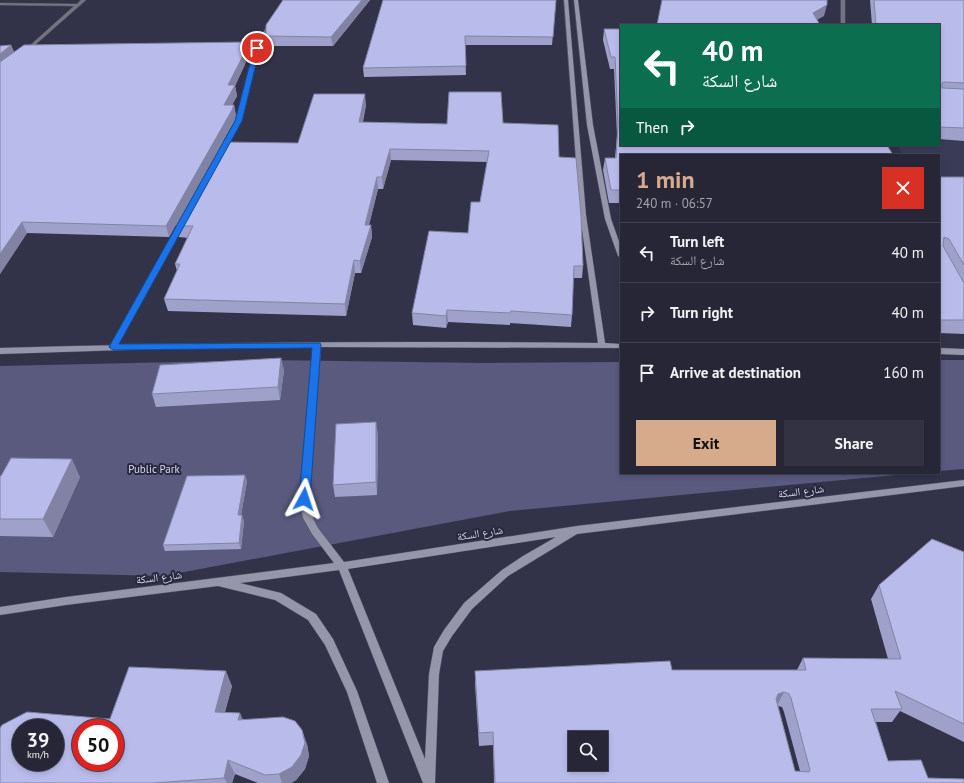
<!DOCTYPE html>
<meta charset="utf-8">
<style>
body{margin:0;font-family:"PT Sans","Noto Naskh Arabic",sans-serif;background:#323242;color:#f1f3f6;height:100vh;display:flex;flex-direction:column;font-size:15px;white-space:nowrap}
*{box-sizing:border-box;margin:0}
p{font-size:13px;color:#a4a5ad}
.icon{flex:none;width:22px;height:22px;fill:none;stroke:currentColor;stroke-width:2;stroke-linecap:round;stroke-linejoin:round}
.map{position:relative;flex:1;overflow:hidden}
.side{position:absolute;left:620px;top:154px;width:320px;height:320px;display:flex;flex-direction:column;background:#262637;border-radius:0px;box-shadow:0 2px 6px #0003,0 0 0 1px #424352}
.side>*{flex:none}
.guide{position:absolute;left:620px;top:24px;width:320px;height:122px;border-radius:0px;box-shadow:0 2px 6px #0003,0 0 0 1px #424352;background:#0b6e4f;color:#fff;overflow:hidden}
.tools{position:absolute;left:568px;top:731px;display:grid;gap:8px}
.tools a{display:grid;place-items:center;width:40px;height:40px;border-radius:0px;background:#262637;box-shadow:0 2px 6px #0003,0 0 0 1px #424352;font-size:20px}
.speed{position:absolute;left:12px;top:719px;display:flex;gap:8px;font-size:20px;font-weight:700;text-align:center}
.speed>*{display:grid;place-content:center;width:52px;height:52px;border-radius:50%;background:#262637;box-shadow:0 2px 6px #0003,0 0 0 1px #424352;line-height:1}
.speed small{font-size:10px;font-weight:400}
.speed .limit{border:6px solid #d22;background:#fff;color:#111}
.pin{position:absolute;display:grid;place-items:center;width:34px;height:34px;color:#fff;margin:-17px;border:2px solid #fff;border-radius:50%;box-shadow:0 1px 4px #0007}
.me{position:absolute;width:44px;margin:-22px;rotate:5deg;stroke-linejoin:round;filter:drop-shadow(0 0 3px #0008)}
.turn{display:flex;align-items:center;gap:14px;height:84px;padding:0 16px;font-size:18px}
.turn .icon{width:52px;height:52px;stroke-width:2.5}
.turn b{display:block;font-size:28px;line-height:34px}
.then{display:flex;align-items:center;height:38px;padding:0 16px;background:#0003;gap:8px;font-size:15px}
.round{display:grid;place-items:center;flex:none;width:42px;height:42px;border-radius:0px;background:#323242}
.headline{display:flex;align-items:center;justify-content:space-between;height:68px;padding:0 16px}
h1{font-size:24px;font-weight:700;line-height:30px;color:#d6ab8b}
.action{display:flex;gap:8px;margin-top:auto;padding:8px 16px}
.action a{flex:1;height:46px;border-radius:0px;background:#d6ab8b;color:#111;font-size:16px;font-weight:700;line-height:46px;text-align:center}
.action a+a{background:#323242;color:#f1f3f6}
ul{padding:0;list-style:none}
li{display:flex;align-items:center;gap:12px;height:60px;padding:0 16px;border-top:1px solid #424352}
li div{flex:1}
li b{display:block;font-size:15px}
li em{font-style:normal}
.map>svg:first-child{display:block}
</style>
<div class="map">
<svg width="964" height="783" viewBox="0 0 964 783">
<rect width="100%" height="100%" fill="#323349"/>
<!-- built -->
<polygon fill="#3a3b57" points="964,105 964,258 939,216 939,155 903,155 897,145 939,145 939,106"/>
<!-- green -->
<g fill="#595a7d">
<polygon points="266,360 484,363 621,362 621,473 918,473 510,511 163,576 0,572 0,366"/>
<polygon points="939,360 964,360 964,469 939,471"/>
</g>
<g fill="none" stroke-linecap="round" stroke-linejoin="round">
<!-- service casing -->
<g stroke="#505165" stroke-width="1">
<g id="service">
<rect x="841" y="0" width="4" height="25"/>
<polygon points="270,22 274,23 260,43 242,121 224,151 220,151 219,150 236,121 256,43"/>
<polygon points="183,220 186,222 117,347 113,349 110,349 109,347 180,222"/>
</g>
</g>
<!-- minor casing -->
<g stroke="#505165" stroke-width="1">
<polygon id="minor" points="81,0 86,0 27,52 25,52 25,50 74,6 0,5 0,3 77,4"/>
</g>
<!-- secondary casing -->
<g stroke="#505165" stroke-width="1">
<g id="secondary">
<path d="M564,0H568L586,215L605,343L621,344V348L321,347L309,499L313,518L318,528L344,562L577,526L964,480V486L577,534L508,576L472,609L452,636L443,651L439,674L435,783H423L339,570L240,583L281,593L316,614L333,639L357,691L389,783H377L347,692L325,645L308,620L275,600L218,586L66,605L0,615V607L66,597L334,563L312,534L303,518L299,499L313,347L155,349L0,354V348C199,342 398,341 598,343L580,215ZM556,537L523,556L502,570L464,603L444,630L434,647L429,674L425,759L348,569Z"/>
<polygon points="574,0 578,0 593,125 611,219 621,247 621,258 618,256 605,219 587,125"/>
<polygon points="939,348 964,349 964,355 939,354"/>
</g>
</g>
<!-- service -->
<use href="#service" fill="#73747f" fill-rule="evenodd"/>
<!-- minor -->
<use href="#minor" fill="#73747f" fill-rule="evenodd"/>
<!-- secondary -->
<use href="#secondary" fill="#9596a9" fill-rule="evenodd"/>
</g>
<!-- wall -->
<g fill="#9fa1ca" fill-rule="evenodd">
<polygon points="283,0 370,0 333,46 268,46 266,36"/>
<polygon points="556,0 552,45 465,45 466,75 364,77 363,68"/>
<polygon points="870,0 964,0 964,141 939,139 939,25 872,25"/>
<polygon points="604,29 621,29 621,203 609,203 603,170 605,158 615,158 617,136 614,69 610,69 603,40"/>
<polygon points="250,42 251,51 235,86 237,96 232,105 234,105 236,116 235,120 169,237 27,233 0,274 0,46 11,45 14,52"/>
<polygon points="366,105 363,122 447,124 503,123 559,157 583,266 582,278 573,278 572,315 571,327 510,323 510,325 448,322 446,328 413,325 412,313 468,233 480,202 487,162 391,160 383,189 378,189 369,225 371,225 372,237 361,273 355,273 346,316 168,311 164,299 177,271 175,264 188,238 179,237 176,226 298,143"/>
<polygon points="939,177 964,177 964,334 939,333"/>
<polygon points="284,370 280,400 156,407 152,394"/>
<polygon points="378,434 377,495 335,497 333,485"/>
<polygon points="0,476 80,477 53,537 0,536"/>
<polygon points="247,481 241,515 244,521 241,549 165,551 163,545"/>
<path d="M964,552V742L900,711L892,722H876L888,761L928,778L964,783H494L493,745L479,746L475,684V671L797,670L803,658L888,659L871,599L879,585ZM778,706L782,707L784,712L800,771H795Z"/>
<polygon points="232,686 225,712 307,744 309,756 305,769 296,780 291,783 258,783 235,774 232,783 0,783 110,719"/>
</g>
<!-- shaded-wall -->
<g fill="#8283a4">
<polygon points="362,0 370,0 333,46 331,37"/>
<polygon points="827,5 824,16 810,24 813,13"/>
<polygon points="250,42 251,51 235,86 237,96 227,115 224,105 228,85"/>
<polygon points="11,45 15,55 0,67 0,54"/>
<polygon points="365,94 366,105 360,133 359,122"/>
<polygon points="234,105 236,116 235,120 169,237 166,226"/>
<polygon points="390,149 391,160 383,189 382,177"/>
<polygon points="377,177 378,189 366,236 365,225"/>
<polygon points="22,222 27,233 0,274 0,254"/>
<polygon points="371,225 372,237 361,273 360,261"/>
<polygon points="354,260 355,273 346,316 345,304"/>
<polygon points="447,310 448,322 446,328 446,316"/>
<polygon points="281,358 284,370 280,400 278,387"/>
<polygon points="376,422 378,434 377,495 376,482"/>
<polygon points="72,459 80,477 53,537 43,519"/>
<polygon points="245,475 247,481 240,521 238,515"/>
<polygon points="242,515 244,521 241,549 239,543"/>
<polygon points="226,671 232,686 221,726 215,712"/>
<polygon points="784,692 777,706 772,707 778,694"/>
<polygon points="240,713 246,727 238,720"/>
<polygon points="302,730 307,744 309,756 305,769 296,780 291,783 282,783 279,774"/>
<polygon points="228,760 235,774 232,783 227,783 224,778"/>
</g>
<!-- building -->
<g fill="#b9bbeb" stroke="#8283a4" fill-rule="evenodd">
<polygon points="283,0 362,0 331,37 266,36 266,25"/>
<polygon points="383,0 556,0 553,37 465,36 466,66 363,68"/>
<polygon points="662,0 827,0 827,5 813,13 820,25 657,25"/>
<polygon points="874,0 964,0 964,83 944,82 942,83 942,88 964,89 964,128 939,127 939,25 876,25"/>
<polygon points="604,29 621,29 621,145 887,145 893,155 621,155 621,190 611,190 605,158 616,158 618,124 615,57 611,57"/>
<polygon points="250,42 228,85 235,85 224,105 234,105 232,110 166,226 22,222 0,254 0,62 24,45"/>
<polygon points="11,45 0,54 0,46"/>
<polygon points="449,92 501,92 503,123 558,125 559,157 576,158 581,215 583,266 574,266 572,315 511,311 510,313 447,310 446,316 412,313 429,231 468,233 471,202 480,202 489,151 390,149 382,177 377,177 365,225 371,225 360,261 354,260 345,304 164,299 180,264 175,264 193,226 176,226 223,142 298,143 314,94 365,94 359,122 447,124"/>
<polygon points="939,177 964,177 964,265 949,239 944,237 943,246 964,283 964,320 939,320"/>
<polygon points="281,358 278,387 152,394 160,365"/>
<polygon points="376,422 376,482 333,485 336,424"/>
<polygon points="11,458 72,459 43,519 0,519 0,476 1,476"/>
<polygon points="245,475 238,515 242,515 239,543 163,545 187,476"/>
<path d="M932,539L964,552V724L895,691L902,709H871L888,761L921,760L928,778L964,779V783H495L493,732L479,733L475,671L670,661L672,670H806L803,658L901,659L879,585ZM784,692L789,694L791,698L810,770L809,772L795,771L776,699L778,694ZM575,738H601V764H575Z"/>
<path d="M129,667L226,671L215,712L240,713L238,720L283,717L295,721L302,730L305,743L301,755L292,767L279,774L265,775L228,760L224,778L153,783H0V728L2,725L27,712L110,719ZM21,728H55V762H21ZM81,728H115V762H81Z"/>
</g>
<!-- route -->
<polygon fill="#1a73e8" stroke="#114b97" points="257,46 260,48 242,121 119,344 320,343 321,345 310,499 308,501 301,501 299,499 312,348 113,350 109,347 235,121 254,48"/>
<g text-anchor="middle" stroke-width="4" stroke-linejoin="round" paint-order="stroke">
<!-- park labels -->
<g font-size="11" fill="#d8daf6" stroke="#28293f">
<text x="154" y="473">Public Park</text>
</g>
<!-- street labels -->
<g font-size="11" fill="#d6d7e5" stroke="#28293f">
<text transform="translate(801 491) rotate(-7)" y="4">شارع السكة</text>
<text transform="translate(480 533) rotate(-9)" y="4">شارع السكة</text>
<text transform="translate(159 577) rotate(-7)" y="4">شارع السكة</text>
</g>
</g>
</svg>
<div class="tools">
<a><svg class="icon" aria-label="search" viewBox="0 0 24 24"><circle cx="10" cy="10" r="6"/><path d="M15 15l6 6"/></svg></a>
</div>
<div class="speed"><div>39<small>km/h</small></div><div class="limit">50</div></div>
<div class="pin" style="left:257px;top:48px;background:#d93025"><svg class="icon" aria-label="arrive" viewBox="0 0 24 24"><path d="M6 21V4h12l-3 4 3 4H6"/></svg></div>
<svg class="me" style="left:304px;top:499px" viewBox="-20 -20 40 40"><path d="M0-17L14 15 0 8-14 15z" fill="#1a73e8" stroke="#fff" stroke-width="4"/></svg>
<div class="guide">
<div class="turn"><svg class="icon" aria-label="left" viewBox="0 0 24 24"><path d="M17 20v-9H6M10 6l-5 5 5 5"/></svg><div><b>40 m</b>شارع السكة</div></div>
<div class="then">Then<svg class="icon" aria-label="right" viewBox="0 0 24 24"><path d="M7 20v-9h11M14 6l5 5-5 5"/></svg></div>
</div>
<section class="side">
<div class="headline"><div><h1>1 min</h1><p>240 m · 06:57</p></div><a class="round" style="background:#d93025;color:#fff"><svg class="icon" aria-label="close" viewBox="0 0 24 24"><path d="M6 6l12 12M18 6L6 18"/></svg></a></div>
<ul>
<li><svg class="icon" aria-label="left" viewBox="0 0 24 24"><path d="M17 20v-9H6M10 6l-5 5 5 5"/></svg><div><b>Turn left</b><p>شارع السكة</p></div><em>40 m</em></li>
<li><svg class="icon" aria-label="right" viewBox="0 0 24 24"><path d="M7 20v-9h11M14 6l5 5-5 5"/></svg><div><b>Turn right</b></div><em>40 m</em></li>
<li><svg class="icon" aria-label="arrive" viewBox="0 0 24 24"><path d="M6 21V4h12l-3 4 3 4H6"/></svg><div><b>Arrive at destination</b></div><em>160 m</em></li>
</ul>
<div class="action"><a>Exit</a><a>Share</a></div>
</section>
</div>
